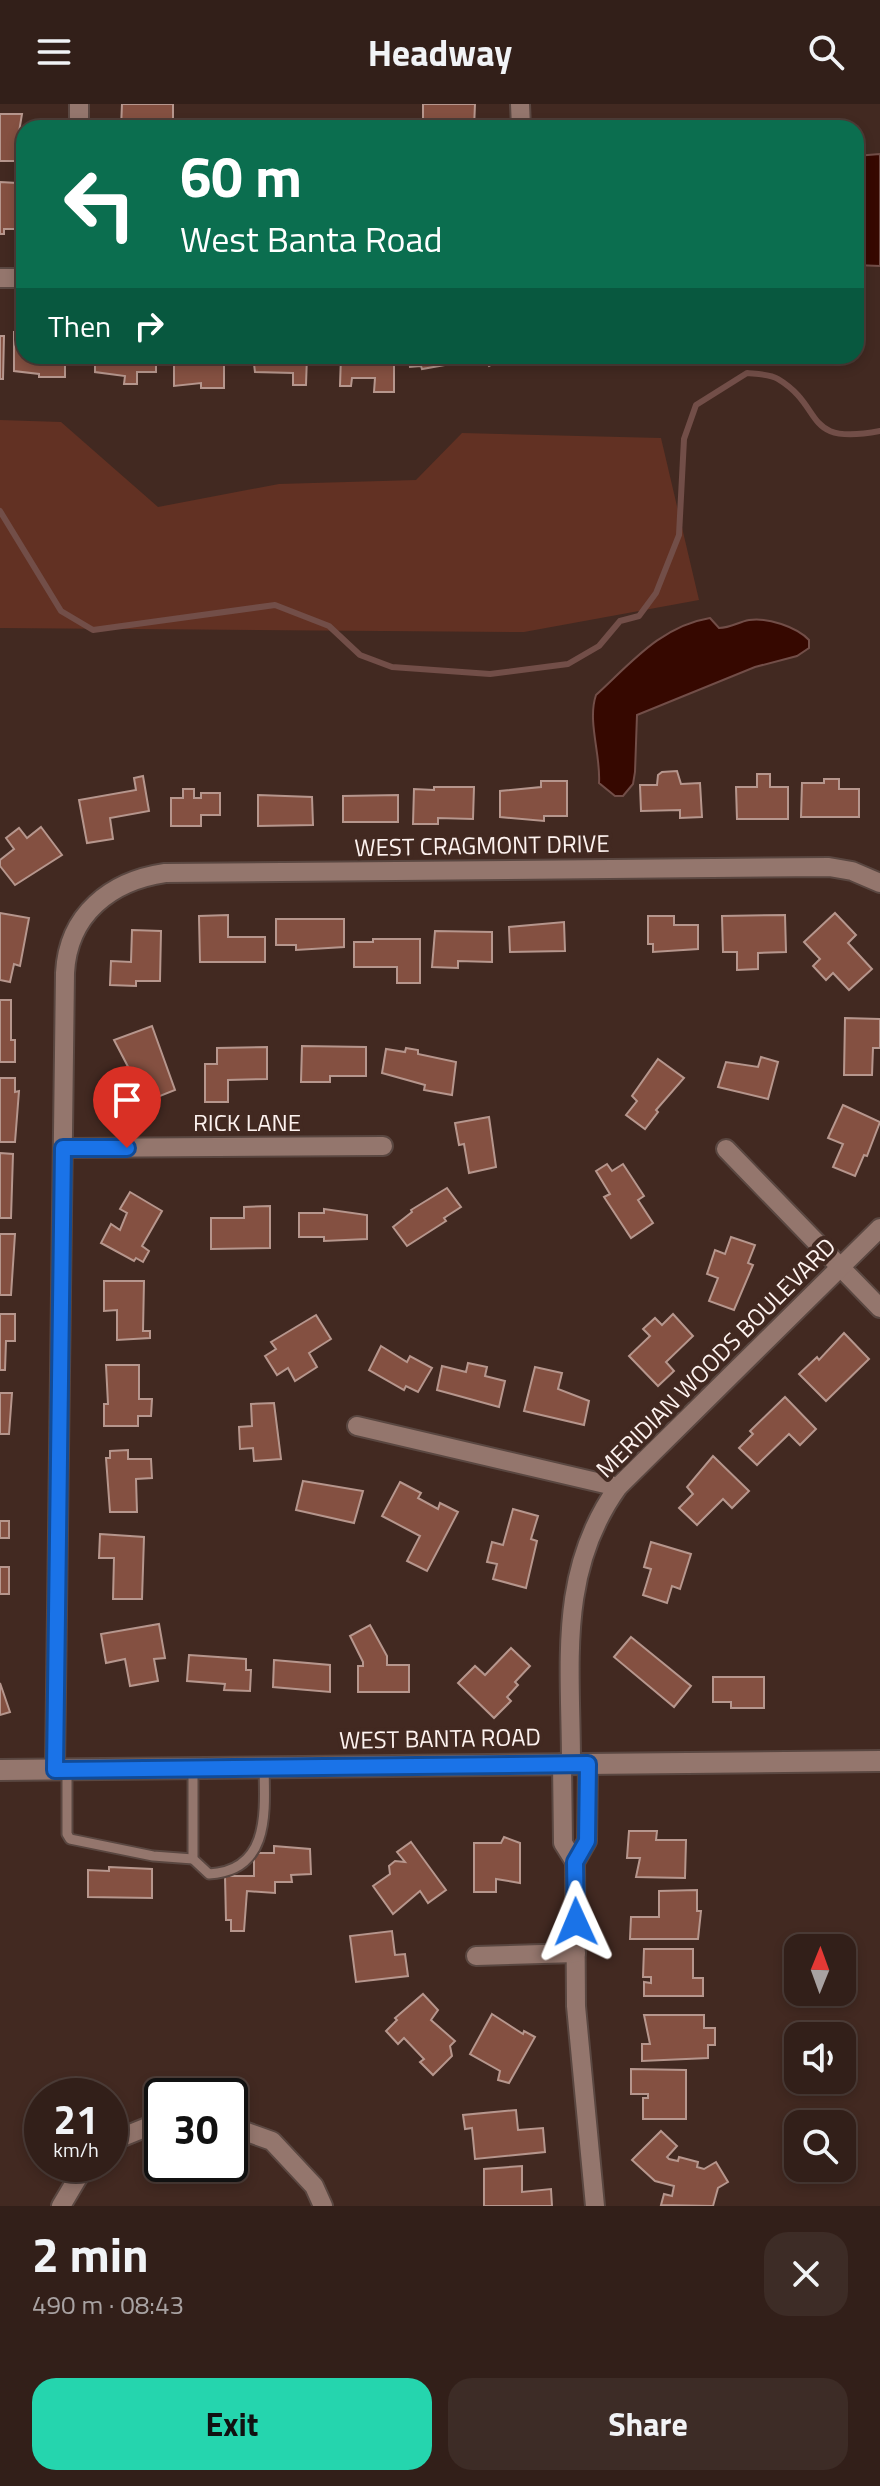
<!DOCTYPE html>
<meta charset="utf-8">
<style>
body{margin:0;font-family:"Titillium Web",sans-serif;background:#3d2c26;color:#f1f3f6;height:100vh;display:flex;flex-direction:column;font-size:30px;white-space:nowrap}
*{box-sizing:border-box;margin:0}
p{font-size:26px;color:#a8a2a2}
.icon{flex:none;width:44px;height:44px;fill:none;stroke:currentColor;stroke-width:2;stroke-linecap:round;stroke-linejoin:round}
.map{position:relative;height:2102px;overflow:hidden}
.panel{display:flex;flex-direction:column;background:#321f19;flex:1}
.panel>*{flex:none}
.guide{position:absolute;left:16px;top:16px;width:848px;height:244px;border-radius:24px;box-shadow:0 4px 12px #0003,0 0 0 2px #4d3d38;background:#0b6e4f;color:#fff;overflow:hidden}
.needle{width:52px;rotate:1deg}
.tools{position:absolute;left:784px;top:1830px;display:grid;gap:16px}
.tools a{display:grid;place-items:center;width:72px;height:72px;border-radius:16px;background:#321f19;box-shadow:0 4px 12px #0003,0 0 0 2px #4d3d38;font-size:40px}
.speed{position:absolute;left:24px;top:1974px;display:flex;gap:16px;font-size:40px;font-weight:700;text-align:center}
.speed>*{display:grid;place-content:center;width:104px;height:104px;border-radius:50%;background:#321f19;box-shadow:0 4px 12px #0003,0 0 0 2px #4d3d38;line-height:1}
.speed small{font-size:20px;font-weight:400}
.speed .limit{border:4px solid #111;border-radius:12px;background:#fff;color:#111}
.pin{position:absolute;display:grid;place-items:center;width:68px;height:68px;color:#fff;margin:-82px -34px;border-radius:50% 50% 50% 0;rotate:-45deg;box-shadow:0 0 8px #0007}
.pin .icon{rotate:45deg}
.me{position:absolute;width:88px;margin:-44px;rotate:359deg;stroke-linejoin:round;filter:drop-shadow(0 0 6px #0008)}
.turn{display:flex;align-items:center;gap:28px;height:168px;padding:0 32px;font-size:36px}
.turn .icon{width:104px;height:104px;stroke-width:2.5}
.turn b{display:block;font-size:56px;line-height:68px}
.then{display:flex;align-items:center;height:76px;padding:0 32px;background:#0003;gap:16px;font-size:30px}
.round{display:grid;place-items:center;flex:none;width:84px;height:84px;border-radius:24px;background:#3d2c26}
.headline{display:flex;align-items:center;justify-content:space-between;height:136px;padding:0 32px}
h1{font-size:48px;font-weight:700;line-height:60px}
.primary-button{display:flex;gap:16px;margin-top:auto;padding:16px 32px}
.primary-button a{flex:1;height:92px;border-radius:24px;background:#25d5ae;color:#111;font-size:32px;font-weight:700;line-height:92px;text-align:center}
.primary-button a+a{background:#3d2c26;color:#f1f3f6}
header{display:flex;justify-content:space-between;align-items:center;height:104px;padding:0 32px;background:#321f19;font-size:36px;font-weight:700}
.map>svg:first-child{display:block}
</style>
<header><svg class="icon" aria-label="menu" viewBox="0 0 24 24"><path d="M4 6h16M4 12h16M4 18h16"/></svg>Headway<svg class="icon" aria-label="search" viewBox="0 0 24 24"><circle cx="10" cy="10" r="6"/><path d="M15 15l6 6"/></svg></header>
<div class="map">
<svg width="880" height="2102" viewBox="0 0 880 2102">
<rect width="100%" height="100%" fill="#422921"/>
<!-- green -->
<polygon fill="#623123" points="0,316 61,318 158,403 279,380 416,376 462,329 661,334 699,496 524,528 0,524"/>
<!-- water -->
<g fill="#360800" stroke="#724e48" stroke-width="2">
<polygon points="880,50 880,162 856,161 856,52"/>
<path d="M710,514L719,524C731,524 738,518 749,516C767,513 797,523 809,536V544L797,552L755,563L637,611L635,668L633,680L623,692H615L599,679C601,651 587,617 596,591C631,559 661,522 710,514Z"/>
</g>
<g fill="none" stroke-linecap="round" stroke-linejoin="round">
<!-- stream -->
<path stroke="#724e48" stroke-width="6" d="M0,407L61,507L93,526L275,501L329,522L360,551L392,563L490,570L568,560L599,542L620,517L639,512L656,489L679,431L684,335L696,301L747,269C757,270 770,270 778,275C826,304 801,342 880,327"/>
</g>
<!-- building -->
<g fill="#845041" stroke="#b6968d" stroke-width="2">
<polygon points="122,0 173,0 173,22 121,24"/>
<polygon points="423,0 475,0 474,24 423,21"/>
<polygon points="0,10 22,10 18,34 24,34 24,57 0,57"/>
<polygon points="609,20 609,24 562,24 562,21"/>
<polygon points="0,78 17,79 17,104 24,104 24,125 4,125 4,130 0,130"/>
<polygon points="14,228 24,228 24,252 65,252 65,273 39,273 39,270 14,267"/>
<polygon points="0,232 4,232 3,275 0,275"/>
<polygon points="95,252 156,252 156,268 137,268 137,280 124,280 125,272 95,268"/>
<polygon points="174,252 234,252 233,259 224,259 224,284 201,284 201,279 174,282"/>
<polygon points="253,252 307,252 306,281 293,281 293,269 255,268"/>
<polygon points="341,252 394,252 394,288 374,288 375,274 352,274 351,282 340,282"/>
<polygon points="409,252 451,252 451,260 422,265 421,262 410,263"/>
<polygon points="483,252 508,252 489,262"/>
<polygon points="677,667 681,680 700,679 702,713 680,714 680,706 641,707 640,681 657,681 658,671 662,668"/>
<polygon points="757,670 770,670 770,683 788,683 788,715 737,715 736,683 757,683"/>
<polygon points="143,672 149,707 110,714 113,735 87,739 79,696 136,686 134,674"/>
<polygon points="824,675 839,675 839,685 859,685 859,713 801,713 802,679 824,679"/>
<polygon points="541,677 567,677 567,712 544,712 544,717 500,713 500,687 541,683"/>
<polygon points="434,683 474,683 473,715 438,714 438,720 413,720 414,685 434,686"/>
<polygon points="183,685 194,685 194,694 201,694 201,689 220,689 220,711 201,711 201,722 171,722 171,694 183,694"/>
<polygon points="258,691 312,693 313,721 258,722"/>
<polygon points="398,691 398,718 343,718 343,692"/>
<polygon points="41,723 62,751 15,781 0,762 0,756 14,745 6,734 19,724 27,734"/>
<polygon points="0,809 29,814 20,862 14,860 10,878 0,876"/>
<polygon points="835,809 856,831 848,839 872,865 849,886 833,869 826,876 813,862 820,855 804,838"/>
<polygon points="228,811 228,833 265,833 265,858 200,858 199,812"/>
<polygon points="785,811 786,848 758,849 758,865 737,866 737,848 723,848 722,812"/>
<polygon points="648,812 674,812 674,821 698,821 698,845 653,848 653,840 648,840"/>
<polygon points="276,815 344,815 344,843 296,846 296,841 276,841"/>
<polygon points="564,818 565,847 510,848 509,823"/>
<polygon points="132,826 161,827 160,877 136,877 136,882 110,881 111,857 131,858"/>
<polygon points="435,827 492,828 492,858 458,857 458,864 432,863"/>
<polygon points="373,835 420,835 420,879 397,879 397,863 354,863 354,838 373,838"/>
<polygon points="0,896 11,896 11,936 15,936 15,958 0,958"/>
<polygon points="845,914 880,915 880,944 873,944 872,971 844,971"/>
<polygon points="152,922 175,986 150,996 142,974 135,976 114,936"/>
<polygon points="302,942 366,943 366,972 330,972 330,978 301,978"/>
<polygon points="267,943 267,975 228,976 228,998 205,998 205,960 217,960 217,944"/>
<polygon points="406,944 418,946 418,950 456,958 452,991 424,986 425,981 382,969 386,945 405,948"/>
<polygon points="761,953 778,958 768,995 718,983 726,958 758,963"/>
<polygon points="658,955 684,974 656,1006 658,1008 645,1025 626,1011 637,997 632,992"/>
<polygon points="0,974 15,974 15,988 19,987 15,1038 0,1038"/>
<polygon points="843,1001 880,1018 867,1052 864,1051 855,1072 833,1063 843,1040 828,1034"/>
<polygon points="489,1013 496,1063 469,1069 464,1040 459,1041 455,1019"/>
<polygon points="0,1049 13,1050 11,1114 0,1114"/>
<polygon points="607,1060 612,1067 623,1060 644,1092 638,1096 653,1119 631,1134 604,1093 610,1090 596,1067"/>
<polygon points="447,1084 461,1103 444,1114 446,1117 407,1142 393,1123 412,1108 411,1106"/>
<polygon points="130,1088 162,1107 142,1142 149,1147 143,1158 136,1154 134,1157 101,1139 111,1120 120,1126 127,1109 120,1105"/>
<polygon points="270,1102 270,1144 211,1145 211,1114 244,1114 244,1103"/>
<polygon points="324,1105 367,1111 367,1135 324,1137 324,1133 299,1133 299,1109 324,1109"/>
<polygon points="0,1130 15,1130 11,1191 0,1191"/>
<polygon points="731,1133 755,1141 748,1159 753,1161 734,1206 709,1197 718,1174 707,1170 715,1146 725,1150"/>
<polygon points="104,1177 144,1177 143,1227 150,1227 150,1234 117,1236 117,1206 104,1207"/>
<polygon points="0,1210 15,1210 15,1237 6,1237 5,1266 0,1266"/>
<polygon points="673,1210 693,1232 666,1258 674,1267 658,1282 629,1252 650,1232 643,1225 655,1214 662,1221"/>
<polygon points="316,1211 331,1235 309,1249 317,1263 295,1277 288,1264 277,1271 265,1252 276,1245 271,1238"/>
<polygon points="844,1229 869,1255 826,1297 799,1270 817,1253 819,1256"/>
<polygon points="381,1242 407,1258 410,1252 432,1264 418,1288 406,1282 404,1286 369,1266"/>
<polygon points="468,1259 487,1263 485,1272 505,1277 499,1303 437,1286 442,1262 466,1268"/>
<polygon points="106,1261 139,1261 139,1295 152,1295 151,1312 138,1312 138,1322 104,1322 104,1300 108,1300"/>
<polygon points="535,1263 562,1269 558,1285 589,1297 584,1321 524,1307"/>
<polygon points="0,1289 12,1289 9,1330 0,1330"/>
<polygon points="785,1293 816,1325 800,1341 789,1330 757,1361 739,1344 753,1330 750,1327"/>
<polygon points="274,1299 281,1355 254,1357 253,1344 240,1345 239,1323 252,1322 251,1300"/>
<polygon points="128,1346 128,1355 151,1355 152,1374 136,1375 137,1408 110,1408 106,1354 110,1354 110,1347"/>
<polygon points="713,1352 749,1387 732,1404 723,1395 697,1421 679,1404 693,1390 687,1383"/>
<polygon points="303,1377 363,1387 354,1419 296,1406"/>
<polygon points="400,1378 421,1389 418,1394 438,1405 440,1399 458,1408 427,1467 407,1457 420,1432 382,1412"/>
<polygon points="513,1405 538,1412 531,1435 537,1437 526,1484 493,1475 497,1460 487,1458 492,1438 503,1441"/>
<rect x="0" y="1417" width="9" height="17"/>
<polygon points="100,1430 144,1433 142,1495 113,1495 114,1454 99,1454"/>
<polygon points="651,1438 691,1450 680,1485 672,1482 667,1499 643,1491 651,1465 644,1463"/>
<rect x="0" y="1463" width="9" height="27"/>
<polygon points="159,1520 165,1554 154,1555 158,1577 130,1582 125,1555 106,1559 101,1530"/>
<polygon points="370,1521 387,1552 387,1561 409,1561 409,1588 358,1588 358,1562 363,1562 363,1558 350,1532"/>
<polygon points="631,1533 691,1582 674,1603 614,1553"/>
<polygon points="511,1544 530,1562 515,1578 518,1581 507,1593 511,1597 494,1614 458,1579 475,1562 485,1571"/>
<polygon points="189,1551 246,1555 246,1566 251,1566 250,1587 224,1586 225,1580 187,1577"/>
<polygon points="274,1556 330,1561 330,1588 273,1583"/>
<polygon points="713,1573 764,1573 764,1604 731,1604 731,1598 713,1598"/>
<polygon points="0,1579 10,1608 0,1611"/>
<polygon points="629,1727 657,1727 656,1736 686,1736 685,1774 636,1773 640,1754 627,1754"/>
<polygon points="504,1733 520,1739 520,1779 496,1775 496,1788 474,1788 474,1739 501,1739"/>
<polygon points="411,1738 446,1786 428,1799 420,1787 393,1810 373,1782 390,1770 389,1762 395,1757 405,1758 397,1748"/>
<polygon points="274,1742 310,1745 311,1770 291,1771 292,1778 275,1778 275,1789 247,1787 244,1827 231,1827 231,1816 226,1816 225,1772 254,1772 254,1749 274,1749"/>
<polygon points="109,1763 152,1765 152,1794 88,1793 88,1766 109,1767"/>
<polygon points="697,1786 697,1807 701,1807 698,1835 630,1835 631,1813 659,1813 659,1787"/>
<polygon points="392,1827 395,1851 405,1850 408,1872 356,1878 350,1832"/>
<polygon points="644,1845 693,1845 693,1874 703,1874 703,1892 644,1892 644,1878 651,1879 651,1873 643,1873"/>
<polygon points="423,1890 438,1906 431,1916 455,1937 450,1942 452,1952 433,1971 420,1958 424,1955 404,1934 398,1940 386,1927 397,1916 395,1914"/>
<polygon points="492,1910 523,1930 524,1927 535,1933 509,1979 498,1976 500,1967 470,1950"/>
<polygon points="644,1911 704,1911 704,1924 715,1924 715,1941 708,1941 708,1954 642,1957 642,1940 650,1940"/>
<polygon points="631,1965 686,1966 686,2015 643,2015 643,1994 648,1994 648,1990 631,1990"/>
<polygon points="516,2006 518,2026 543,2024 545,2048 475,2055 472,2024 465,2025 463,2011"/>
<polygon points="661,2027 677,2042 667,2053 669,2055 678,2057 679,2053 698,2058 697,2063 704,2065 716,2058 728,2078 718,2084 713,2102 661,2101 664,2090 672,2092 674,2082 655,2077 632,2056"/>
<polygon points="522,2062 522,2088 551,2085 552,2102 484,2102 484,2065"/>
</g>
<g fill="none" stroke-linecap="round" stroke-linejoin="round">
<!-- lane casing -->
<g stroke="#5a4741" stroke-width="13">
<g id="lane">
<path d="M193,1664V1755L209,1770C270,1767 265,1708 264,1663"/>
<polyline points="67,1666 67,1730 70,1735 153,1752 193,1755"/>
</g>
</g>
<!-- street casing -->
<g stroke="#5a4741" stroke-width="22">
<g id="street">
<polyline points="520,0 521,24"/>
<polyline points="79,24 79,0"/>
<polyline points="0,174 24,174"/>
<polyline points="63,1044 383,1042"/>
<polyline points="726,1045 880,1204"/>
<polyline points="357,1322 618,1383"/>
<polyline points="562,1659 563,1739 575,1758 576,1902 595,2102"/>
<path d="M571,1659C571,1560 557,1468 618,1383L880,1124"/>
<path d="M55,1666L65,869C68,810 111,777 165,769L829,763L852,767L880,779"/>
<polyline points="575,1758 587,1737 588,1660"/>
<polyline points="476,1852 576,1849"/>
<polyline points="230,2022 272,2037 314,2082 323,2102"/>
<polyline points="110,2038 162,2017"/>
<polyline points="61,2102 86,2060"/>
</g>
</g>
<!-- secondary casing -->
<g stroke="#5a4741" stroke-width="24">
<polyline id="secondary" points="0,1666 880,1657"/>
</g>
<!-- lane -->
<use href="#lane" stroke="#94766d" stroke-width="9"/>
<!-- street -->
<use href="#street" stroke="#94766d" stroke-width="18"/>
<!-- secondary -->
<use href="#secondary" stroke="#94766d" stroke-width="20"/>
</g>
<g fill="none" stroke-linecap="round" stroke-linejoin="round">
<!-- route casing -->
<g stroke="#114b97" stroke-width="20">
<polyline id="route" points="127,1044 63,1044 55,1666 588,1660 587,1737 575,1758 576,1818"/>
</g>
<!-- route -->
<use href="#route" stroke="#1a73e8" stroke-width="14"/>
</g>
<g text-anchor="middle" stroke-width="8" stroke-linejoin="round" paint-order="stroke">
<!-- street labels -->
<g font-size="24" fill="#fdf2ef" stroke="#422921">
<text transform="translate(482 742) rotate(-1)" y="8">WEST CRAGMONT DRIVE</text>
<text x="247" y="1027">RICK LANE</text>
<text transform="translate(716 1254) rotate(-45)" y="8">MERIDIAN WOODS BOULEVARD</text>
<text transform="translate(440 1635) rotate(-1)" y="8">WEST BANTA ROAD</text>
</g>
</g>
</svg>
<div class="tools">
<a><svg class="needle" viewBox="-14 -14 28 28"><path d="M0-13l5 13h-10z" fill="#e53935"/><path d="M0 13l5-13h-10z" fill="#a8a2a2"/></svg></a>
<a><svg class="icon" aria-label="sound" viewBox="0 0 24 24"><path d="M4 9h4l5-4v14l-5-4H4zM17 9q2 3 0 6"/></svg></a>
<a><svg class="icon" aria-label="search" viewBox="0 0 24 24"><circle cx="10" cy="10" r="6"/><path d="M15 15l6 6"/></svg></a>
</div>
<div class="speed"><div>21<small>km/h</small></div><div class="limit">30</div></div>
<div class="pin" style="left:127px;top:1044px;background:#d93025"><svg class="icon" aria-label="arrive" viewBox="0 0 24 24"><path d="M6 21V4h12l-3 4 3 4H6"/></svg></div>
<svg class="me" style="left:576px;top:1818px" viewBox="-20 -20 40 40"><path d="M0-17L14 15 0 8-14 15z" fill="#1a73e8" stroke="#fff" stroke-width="4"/></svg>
<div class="guide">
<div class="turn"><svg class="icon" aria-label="left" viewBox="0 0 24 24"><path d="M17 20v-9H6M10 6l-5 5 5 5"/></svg><div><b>60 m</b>West Banta Road</div></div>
<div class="then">Then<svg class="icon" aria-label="right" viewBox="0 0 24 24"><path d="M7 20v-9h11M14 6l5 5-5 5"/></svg></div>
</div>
</div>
<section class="panel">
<div class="headline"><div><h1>2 min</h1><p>490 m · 08:43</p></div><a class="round"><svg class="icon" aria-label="close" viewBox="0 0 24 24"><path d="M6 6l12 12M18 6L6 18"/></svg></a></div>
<div class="primary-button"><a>Exit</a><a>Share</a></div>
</section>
